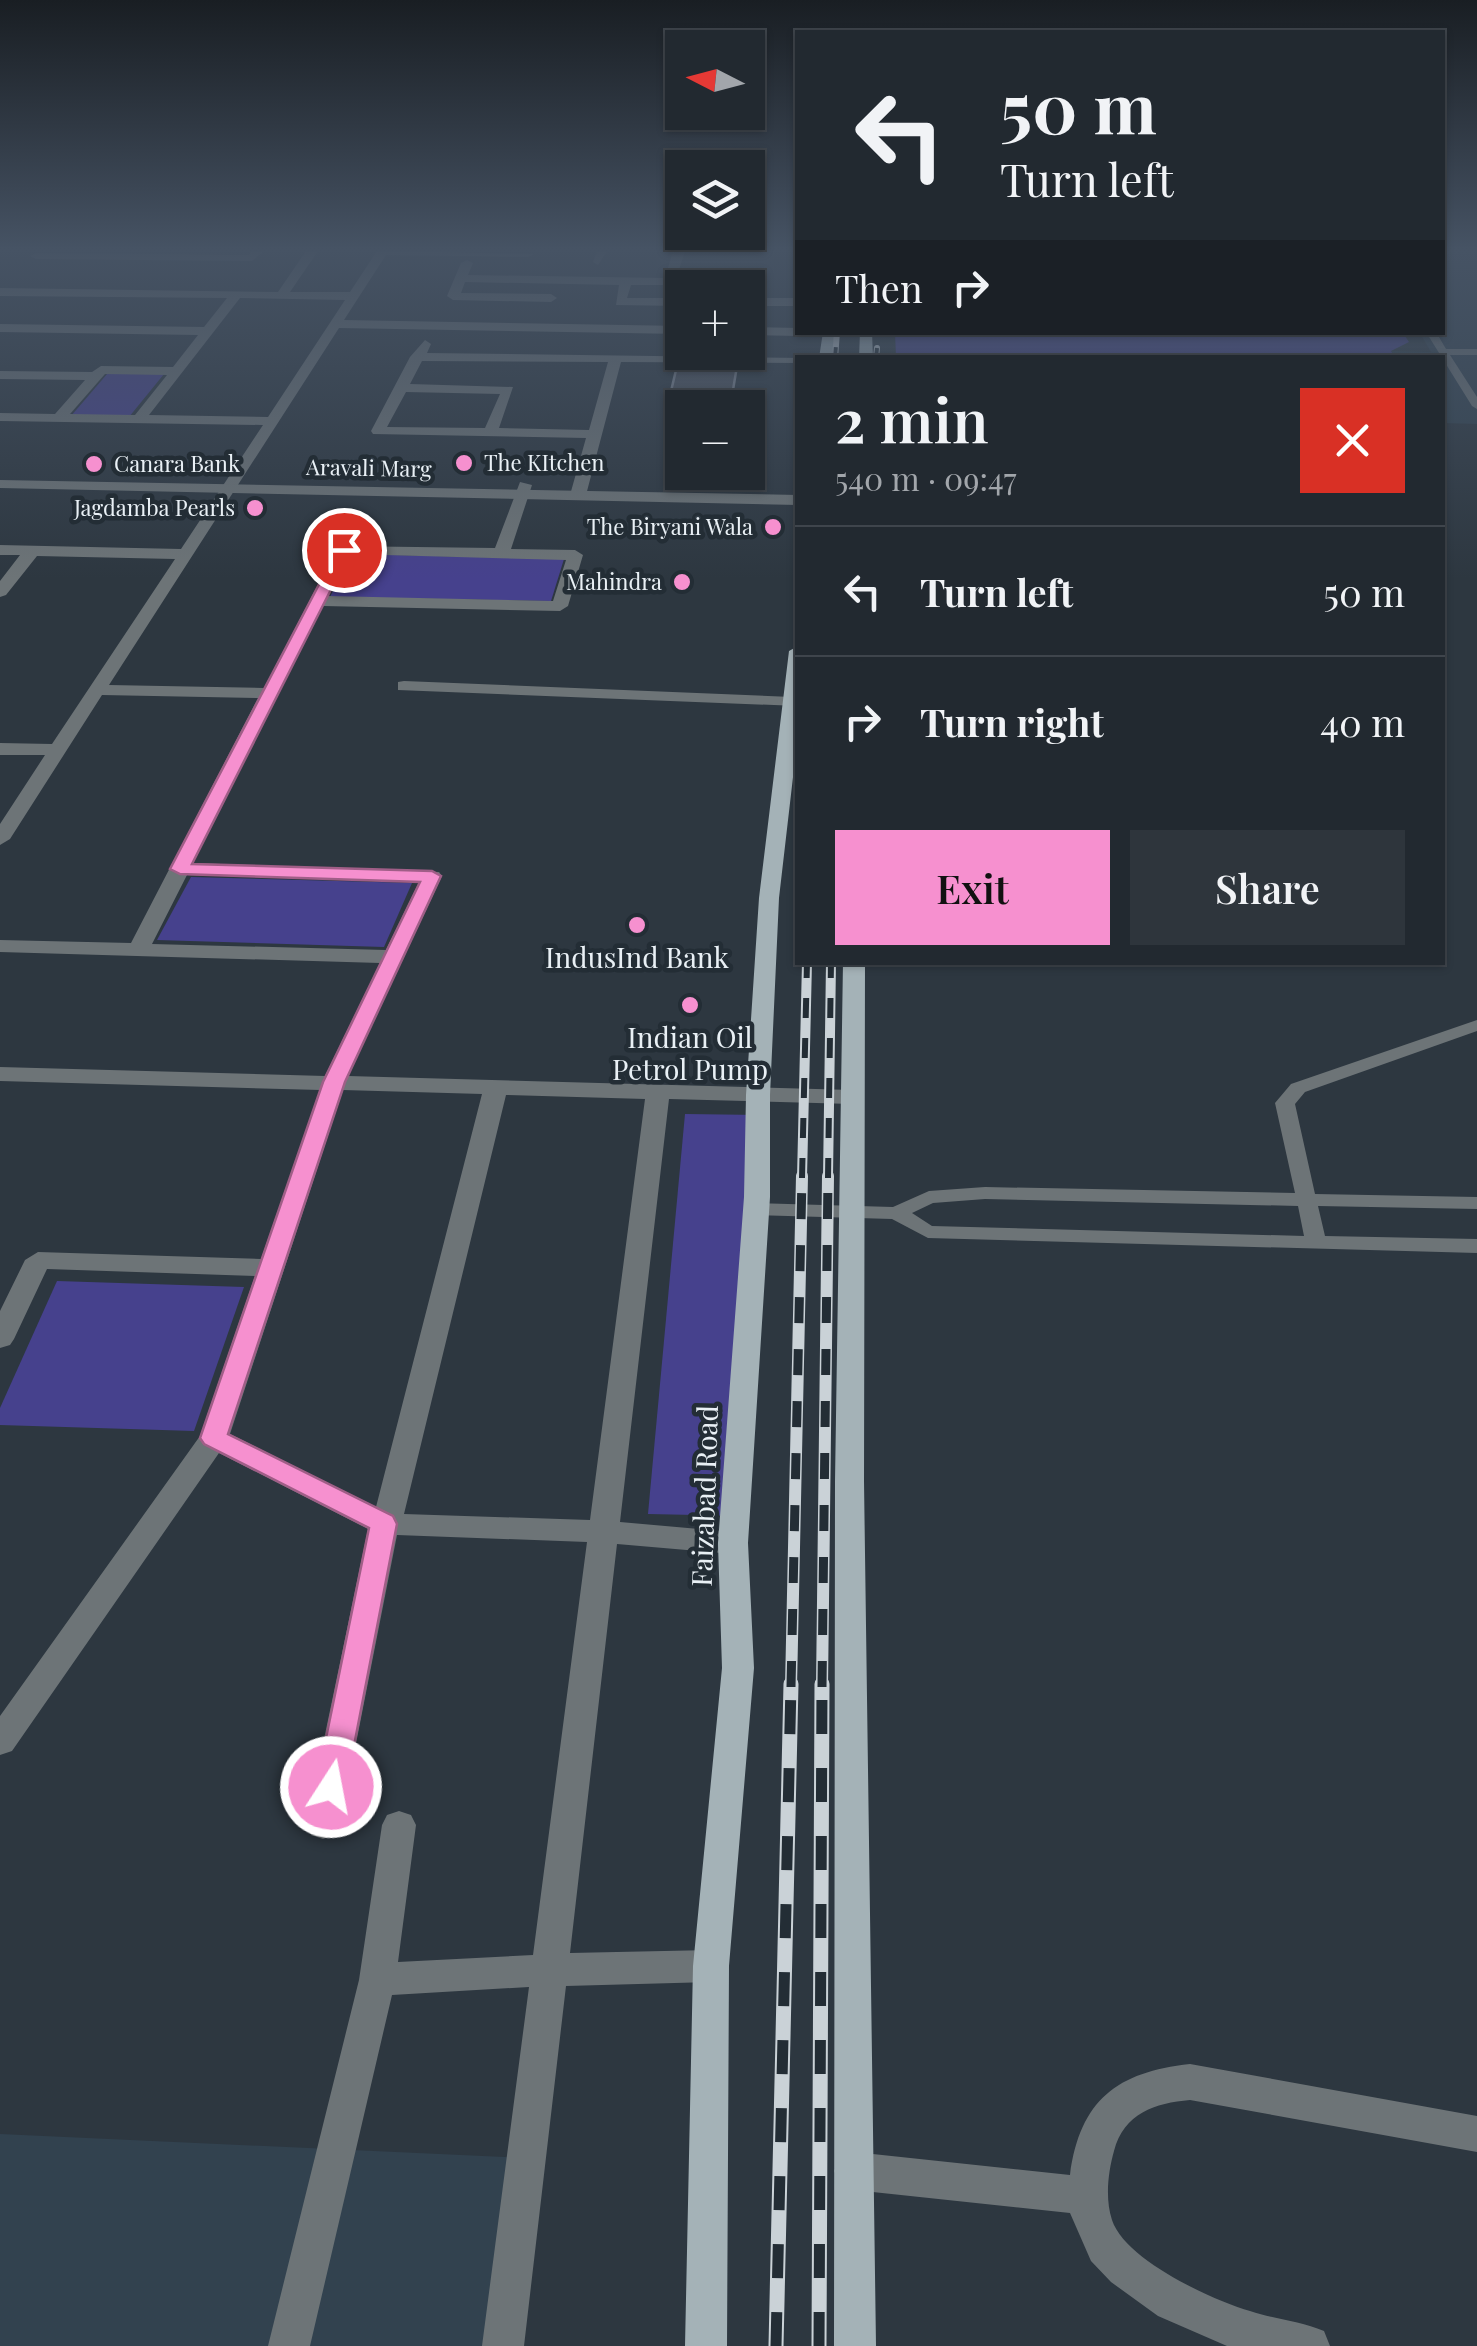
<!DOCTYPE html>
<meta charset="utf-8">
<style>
body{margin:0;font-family:"Playfair Display",serif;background:#2e353c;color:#f1f3f6;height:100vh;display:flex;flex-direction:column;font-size:38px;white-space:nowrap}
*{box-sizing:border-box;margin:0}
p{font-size:32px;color:#a2a6ab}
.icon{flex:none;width:55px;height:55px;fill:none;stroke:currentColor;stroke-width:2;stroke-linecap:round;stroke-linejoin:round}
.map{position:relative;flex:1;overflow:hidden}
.details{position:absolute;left:795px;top:355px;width:650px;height:610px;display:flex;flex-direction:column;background:#222930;border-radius:0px;box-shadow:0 2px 8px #0004,0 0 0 2px #3f454c}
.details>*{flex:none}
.hud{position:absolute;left:795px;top:30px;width:650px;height:305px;border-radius:0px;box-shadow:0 2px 8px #0004,0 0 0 2px #3f454c;background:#222930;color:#f1f3f6;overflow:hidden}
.needle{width:65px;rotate:276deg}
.fabs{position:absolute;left:665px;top:30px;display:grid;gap:20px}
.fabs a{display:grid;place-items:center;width:100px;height:100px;border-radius:0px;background:#222930;box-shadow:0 2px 8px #0004,0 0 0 2px #3f454c;font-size:50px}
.pin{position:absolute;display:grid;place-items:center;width:85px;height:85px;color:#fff;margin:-42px;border:5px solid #fff;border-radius:50%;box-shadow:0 2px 10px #0007}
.me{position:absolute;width:110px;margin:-55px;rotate:11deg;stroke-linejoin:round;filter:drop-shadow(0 0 8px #0008)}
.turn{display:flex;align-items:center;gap:35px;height:210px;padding:0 40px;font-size:45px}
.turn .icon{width:130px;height:130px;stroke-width:2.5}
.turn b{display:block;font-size:70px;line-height:85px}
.then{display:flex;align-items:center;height:95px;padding:0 40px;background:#0003;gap:20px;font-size:38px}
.round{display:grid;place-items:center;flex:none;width:105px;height:105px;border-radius:0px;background:#2e353c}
.overview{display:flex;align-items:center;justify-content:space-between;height:170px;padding:0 40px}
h1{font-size:60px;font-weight:600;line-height:75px}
.cta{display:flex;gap:20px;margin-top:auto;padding:20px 40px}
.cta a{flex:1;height:115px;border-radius:0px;background:#f690cf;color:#111;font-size:40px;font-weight:600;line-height:115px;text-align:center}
.cta a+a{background:#2e353c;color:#f1f3f6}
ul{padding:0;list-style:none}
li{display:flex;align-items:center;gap:30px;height:130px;padding:0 40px;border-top:2px solid #3f454c}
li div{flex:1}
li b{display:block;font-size:38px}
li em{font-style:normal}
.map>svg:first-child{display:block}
</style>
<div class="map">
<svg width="1477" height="2346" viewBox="0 0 1477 2346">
<rect width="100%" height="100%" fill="#2d3740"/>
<!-- built -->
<g fill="#32424f">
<polygon points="1443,251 1477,251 1477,424 1443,423 1442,358 1395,357 1391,351 1431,352 1420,333 1442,332"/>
<polygon points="0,2134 526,2158 505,2346 0,2346"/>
</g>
<!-- green -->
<g fill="#46418d">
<polygon points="1403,333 1409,342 1391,351 1395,358 896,357 895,332"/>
<polygon points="108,373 164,374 129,417 71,416"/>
<polygon points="351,554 564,559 551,601 330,597"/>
<polygon points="191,877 412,883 384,947 157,940"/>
<polygon points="685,1114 761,1115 743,1516 648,1514"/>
<polygon points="57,1281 244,1287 194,1431 0,1425 0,1408"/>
</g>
<!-- building -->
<polygon fill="#4c525d" stroke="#838a96" stroke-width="2.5" points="677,366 737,366 730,408 667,408"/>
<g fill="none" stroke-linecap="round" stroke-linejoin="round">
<!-- service -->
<g fill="#6d7477" fill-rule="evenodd">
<polygon points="597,251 607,251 598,265 593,262"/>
<polygon points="1426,332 1436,332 1446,349 1477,349 1477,355 1450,355 1477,397 1477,409 1472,406"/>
<path d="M1477,1020V1031L1305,1092L1295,1104L1315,1194L1477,1197V1209L1318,1206L1325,1236L1477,1239V1253L928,1238L892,1219L756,1215L746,1209L756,1203L893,1207L929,1191L985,1187L1295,1193L1275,1103L1291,1084ZM985,1199L1298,1206L1304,1236L932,1226L912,1213L933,1203Z"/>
</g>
<!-- minor -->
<g fill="#6d7477" fill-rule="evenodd">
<polygon points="252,251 264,251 252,261 36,259 30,256 36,253 249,255"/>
<path d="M306,251H318L290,292H350L377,251L534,254L528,257L386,255L344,320L682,326V334L339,328L109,685L264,688L338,546L495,548L520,482L532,485L511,549L575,550L583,555L568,606L560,611L323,606L193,863L439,872L442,876L348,1076L852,1090L864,1097L852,1104L669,1099L620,1522L733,1532L744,1535L748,1543L744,1551L733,1554L617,1544L570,1953L711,1950L724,1955L729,1966L724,1977L711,1982L566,1986L524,2346H482L529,1987L392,1995L310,2346H268L359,1980L382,1825L387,1815L399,1811L411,1815L416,1825L398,1962L533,1955L587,1542L397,1535L340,1825L335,1835L323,1839L311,1835L306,1825L368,1529L219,1453L12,1751L0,1755V1716L200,1436L255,1276L47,1269L14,1339L10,1345L0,1348V1311L25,1260L38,1252L261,1259L320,1090L0,1081V1067L325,1076L380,963L0,952V940L131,943L258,698L102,695L10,839L0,845V824L45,755H0V743L52,744L175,559L37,556L6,595L0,597V581L20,555H0V545L181,549L263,425L0,421V413L55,414L85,380L0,379V371L92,372L101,366L173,367L198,335L0,332V324L204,327L227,298L0,296V288L278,292ZM240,298L345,300L268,417L149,415ZM105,374L167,375L135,415L70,414ZM349,554L566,560L553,601L328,596ZM187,875L419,882L386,950L152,944ZM343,1090L482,1094L376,1507L230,1434ZM506,1095L645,1099L590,1520L404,1514Z"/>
<polygon points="673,251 685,251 674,285 631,285 627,298 682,298 682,306 616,305 619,285 465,282 461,293 551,294 557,298 551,302 453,300 447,296 461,263 467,260 473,263 468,275 665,278"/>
<rect x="748" y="298" width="50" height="8"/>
<polygon points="748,327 798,328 798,332 804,332 798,336 748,335"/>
<path d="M425,340L431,344L427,353L803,358H798V363L621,362L586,495L578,500L570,495L586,438L373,434L371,431L410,357ZM422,361L608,362L589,430L499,428L513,387L410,384ZM406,392L500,394L485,428L387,427Z"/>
<polygon points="404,681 792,697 798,698 798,706 398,690 398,682"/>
<path d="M1190,2064L1477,2116V2152L1190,2100C1155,2103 1124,2113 1114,2151C1108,2172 1105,2199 1112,2220C1125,2260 1212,2300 1250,2311C1274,2319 1300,2321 1324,2331L1330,2346H1227L1158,2316L1111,2282L1091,2261L1070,2213L854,2190L840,2184L834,2171L840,2158L854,2152L1070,2175C1080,2100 1117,2072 1190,2064Z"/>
</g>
<!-- tertiary -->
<polygon fill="#6d7477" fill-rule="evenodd" points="0,480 798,495 798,505 0,488"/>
<!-- primary -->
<g fill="#a4b2b7" fill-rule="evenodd">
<polygon points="823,332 835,332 832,358 819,358"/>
<polygon points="860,332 872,332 873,358 859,358"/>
<polygon points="798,646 798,734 779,898 770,1095 770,1197 748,1543 754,1668 729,1966 727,2346 685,2346 693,1966 722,1668 718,1543 744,1197 746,1095 759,898 789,651"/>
<polygon points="843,962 865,962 864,1481 876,2346 834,2346 835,1481"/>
</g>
<!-- rail-far3 casing -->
<g stroke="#cad2d7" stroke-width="6">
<g id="rail-far3">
<polyline points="835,358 837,332"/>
<polyline points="876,358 877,348"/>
</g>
</g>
<!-- rail-far2 casing -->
<g stroke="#cad2d7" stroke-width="10">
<g id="rail-far2">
<polyline points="802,1178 807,962"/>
<polyline points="828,1178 831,962"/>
</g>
</g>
<!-- rail-far1 casing -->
<g stroke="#cad2d7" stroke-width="12">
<g id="rail-far1">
<polyline points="791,1687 802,1176"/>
<polyline points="822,1687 828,1176"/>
</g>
</g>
<!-- rail casing -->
<g stroke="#cad2d7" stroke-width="15">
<g id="rail">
<polyline points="776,2346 791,1684"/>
<polyline points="819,2346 822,1684"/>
</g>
</g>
<!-- rail-far3 -->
<use href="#rail-far3" stroke="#232d35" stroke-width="4" stroke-dasharray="11" stroke-linecap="butt"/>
<!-- rail-far2 -->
<use href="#rail-far2" stroke="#232d35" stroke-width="6" stroke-dasharray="20" stroke-linecap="butt"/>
<!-- rail-far1 -->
<use href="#rail-far1" stroke="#232d35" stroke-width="9" stroke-dasharray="26" stroke-linecap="butt"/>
<!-- rail -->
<use href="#rail" stroke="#232d35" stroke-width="11" stroke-dasharray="34" stroke-linecap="butt"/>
</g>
<!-- sky -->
<linearGradient id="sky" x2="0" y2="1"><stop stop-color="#191e23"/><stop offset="0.43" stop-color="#465364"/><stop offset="1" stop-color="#465364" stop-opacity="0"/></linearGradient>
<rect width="1477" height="579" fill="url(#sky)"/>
<!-- route -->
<polygon fill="#f690cf" stroke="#a05e87" stroke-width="2.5" points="344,545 351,550 192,864 432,871 441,876 345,1082 228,1434 393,1516 397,1524 346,1787 342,1796 331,1800 320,1796 316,1787 369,1528 204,1444 200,1438 323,1082 420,882 180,874 170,869 337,550"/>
<!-- markers -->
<g fill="#f690cf" stroke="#232d35" stroke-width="4">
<circle cx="464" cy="463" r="10"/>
<circle cx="94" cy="464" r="10"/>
<circle cx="255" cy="508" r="10"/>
<circle cx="773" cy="527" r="10"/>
<circle cx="682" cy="582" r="10"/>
<circle cx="637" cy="925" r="10"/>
<circle cx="690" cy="1005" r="10"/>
</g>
<g text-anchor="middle" stroke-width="9" stroke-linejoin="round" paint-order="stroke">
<!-- far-poi labels -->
<g font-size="22" fill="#e9f0f5" stroke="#232d35" text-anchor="end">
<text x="484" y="471" text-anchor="start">The KItchen</text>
<text x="114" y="472" text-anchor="start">Canara Bank</text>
<text x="235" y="516">Jagdamba Pearls</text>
<text x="753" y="535">The Biryani Wala</text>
<text x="662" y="590">Mahindra</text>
</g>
<!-- far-street labels -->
<g font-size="22" fill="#e9f0f5" stroke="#232d35">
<text transform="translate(369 468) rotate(1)" y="8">Aravali Marg</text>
</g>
<!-- poi labels -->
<g font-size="28" fill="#e9f0f5" stroke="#232d35">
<text x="637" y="968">IndusInd Bank</text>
<text x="690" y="1048">Indian Oil<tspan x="690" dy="32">Petrol Pump</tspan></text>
</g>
<!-- street labels -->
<g font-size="28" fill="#e9f0f5" stroke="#232d35">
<text transform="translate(705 1496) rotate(-88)" y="10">Faizabad Road</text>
</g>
</g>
</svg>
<div class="fabs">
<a><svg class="needle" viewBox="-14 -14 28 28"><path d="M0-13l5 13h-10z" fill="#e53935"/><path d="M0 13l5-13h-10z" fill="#a2a6ab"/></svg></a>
<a><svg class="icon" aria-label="layers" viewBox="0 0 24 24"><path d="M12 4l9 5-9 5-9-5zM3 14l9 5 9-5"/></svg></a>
<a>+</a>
<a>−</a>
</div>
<div class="pin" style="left:344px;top:550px;background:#d93025"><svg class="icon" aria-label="arrive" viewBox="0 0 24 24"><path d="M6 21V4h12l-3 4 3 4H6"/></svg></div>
<svg class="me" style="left:331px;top:1787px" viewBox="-20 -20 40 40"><circle r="17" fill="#f690cf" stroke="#fff" stroke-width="3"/><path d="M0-11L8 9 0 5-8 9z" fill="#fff"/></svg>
<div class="hud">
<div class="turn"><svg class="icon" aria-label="left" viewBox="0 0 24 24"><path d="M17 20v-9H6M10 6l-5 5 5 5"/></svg><div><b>50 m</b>Turn left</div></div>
<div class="then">Then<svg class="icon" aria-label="right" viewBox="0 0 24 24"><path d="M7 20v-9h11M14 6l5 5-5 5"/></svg></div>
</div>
<section class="details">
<div class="overview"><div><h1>2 min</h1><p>540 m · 09:47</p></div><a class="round" style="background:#d93025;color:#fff"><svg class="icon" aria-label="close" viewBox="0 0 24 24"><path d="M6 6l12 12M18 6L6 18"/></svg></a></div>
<ul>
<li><svg class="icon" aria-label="left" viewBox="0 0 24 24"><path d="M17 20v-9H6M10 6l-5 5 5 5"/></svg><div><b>Turn left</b></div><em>50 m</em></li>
<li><svg class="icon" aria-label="right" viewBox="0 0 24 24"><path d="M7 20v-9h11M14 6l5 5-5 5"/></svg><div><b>Turn right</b></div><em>40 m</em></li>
</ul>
<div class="cta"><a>Exit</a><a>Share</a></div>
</section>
</div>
